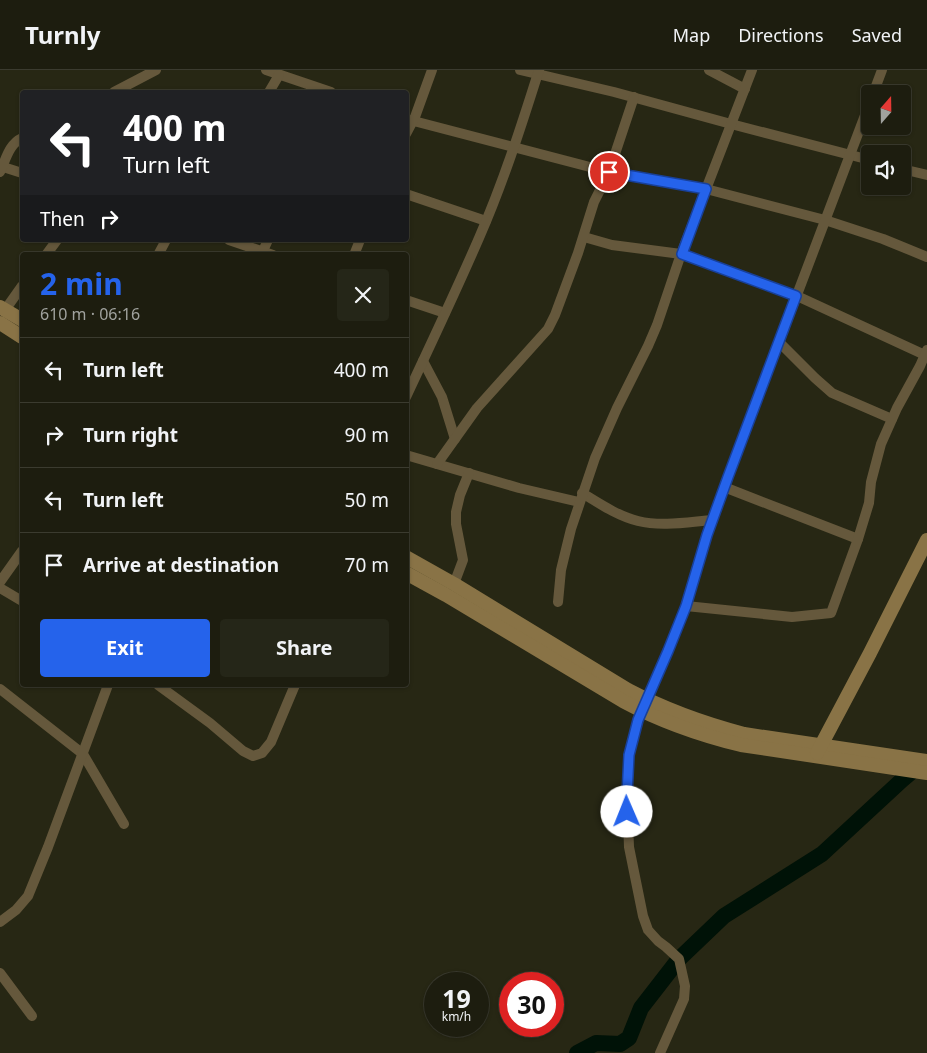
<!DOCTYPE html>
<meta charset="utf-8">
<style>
body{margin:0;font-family:"Noto Sans",sans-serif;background:#252618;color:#f1f3f6;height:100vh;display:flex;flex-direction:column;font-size:19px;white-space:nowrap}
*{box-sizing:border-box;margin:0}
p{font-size:16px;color:#a0a29e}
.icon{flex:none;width:28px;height:28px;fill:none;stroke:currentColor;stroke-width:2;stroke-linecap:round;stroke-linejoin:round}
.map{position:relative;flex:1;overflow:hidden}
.side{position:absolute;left:20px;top:182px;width:389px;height:435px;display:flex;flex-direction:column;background:#1d1d0f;border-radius:5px;box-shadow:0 1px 4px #0004,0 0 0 1px #3b3b2f}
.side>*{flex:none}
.guide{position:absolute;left:20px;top:20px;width:389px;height:152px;border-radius:5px;box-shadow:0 1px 4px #0004,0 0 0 1px #3b3b2f;background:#202124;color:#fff;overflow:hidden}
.needle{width:32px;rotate:20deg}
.tools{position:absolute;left:861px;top:15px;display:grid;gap:10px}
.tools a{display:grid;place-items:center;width:50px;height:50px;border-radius:5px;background:#1d1d0f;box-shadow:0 1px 4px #0004,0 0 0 1px #3b3b2f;font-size:25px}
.speed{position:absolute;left:424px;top:902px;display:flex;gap:10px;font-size:25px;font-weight:700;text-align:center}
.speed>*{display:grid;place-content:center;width:65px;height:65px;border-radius:50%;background:#1d1d0f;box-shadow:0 1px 4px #0004,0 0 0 1px #3b3b2f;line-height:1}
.speed small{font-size:12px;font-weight:400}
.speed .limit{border:8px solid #d22;background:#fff;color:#111}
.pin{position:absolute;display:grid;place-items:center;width:42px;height:42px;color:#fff;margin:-21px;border:2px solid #fff;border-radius:50%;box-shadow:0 1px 5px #0007}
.me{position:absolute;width:55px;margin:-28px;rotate:359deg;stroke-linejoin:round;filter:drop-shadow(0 0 4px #0008)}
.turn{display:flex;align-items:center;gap:18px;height:105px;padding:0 20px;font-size:22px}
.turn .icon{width:65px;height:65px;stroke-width:2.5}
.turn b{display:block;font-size:35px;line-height:42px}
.then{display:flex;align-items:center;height:48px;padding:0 20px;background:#0003;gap:10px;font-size:19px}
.round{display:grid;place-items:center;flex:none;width:52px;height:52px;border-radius:5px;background:#252618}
.head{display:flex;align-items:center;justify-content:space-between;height:85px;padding:0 20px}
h1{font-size:30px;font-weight:700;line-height:38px;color:#2563eb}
.button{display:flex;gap:10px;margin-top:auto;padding:10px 20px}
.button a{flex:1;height:58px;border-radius:5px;background:#2563eb;color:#fff;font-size:20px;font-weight:700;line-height:58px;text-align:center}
.button a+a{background:#252618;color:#f1f3f6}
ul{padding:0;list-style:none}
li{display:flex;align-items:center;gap:15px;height:65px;padding:0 20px;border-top:1px solid #3b3b2f}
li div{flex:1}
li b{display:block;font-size:19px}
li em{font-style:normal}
header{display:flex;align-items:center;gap:30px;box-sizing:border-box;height:70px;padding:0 25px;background:#1d1d0f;border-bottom:1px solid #3b3b2f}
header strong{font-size:24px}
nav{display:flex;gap:28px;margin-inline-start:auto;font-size:18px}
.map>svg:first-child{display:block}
</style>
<header>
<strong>Turnly</strong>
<nav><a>Map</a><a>Directions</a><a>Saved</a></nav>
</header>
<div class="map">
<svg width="927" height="983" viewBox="0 0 927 983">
<rect width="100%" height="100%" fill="#272714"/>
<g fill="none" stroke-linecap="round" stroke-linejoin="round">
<!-- river -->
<polyline stroke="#001207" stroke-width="16" points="577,983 596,973 620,974 629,968 641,938 679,889 724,846 822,784 902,710 921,694"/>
<!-- minor -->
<g stroke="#65583c" stroke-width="10">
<polyline points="266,0 331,22"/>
<polyline points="520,0 614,22 731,54 870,90"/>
<polyline points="709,0 745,19"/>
<polyline points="114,22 156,0"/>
<polyline points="269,22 279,5"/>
<polyline points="873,24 882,0"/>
<polyline points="406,49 609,102 706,119 825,150 883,169 927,187"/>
<polyline points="406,64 415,47 432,0"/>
<polyline points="0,96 22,103"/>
<polyline points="902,99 927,105"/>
<path d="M0,102C6,89 9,74 22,68"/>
<polyline points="406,124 486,151"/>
<polyline points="584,167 612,175 681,184 797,226 927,286"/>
<polyline points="229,170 273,185"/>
<polyline points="46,185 57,170"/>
<polyline points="158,185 166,170"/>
<polyline points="261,185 268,170"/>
<polyline points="354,185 360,170"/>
<polyline points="406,230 445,243"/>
<polyline points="5,240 22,216"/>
<polyline points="779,272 815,308 832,323 892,349"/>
<polyline points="423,291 442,327 455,369"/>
<path d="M406,327C431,274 456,221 479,168C503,113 521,57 539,0"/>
<polyline points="406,385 519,418 579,432"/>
<polyline points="437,394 477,338 548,259 555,245 578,183 594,132 609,102 634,27"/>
<polyline points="724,417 858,469"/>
<path d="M582,423C600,434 618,446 638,451C662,457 688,452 713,450"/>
<polyline points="0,512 22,481"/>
<polyline points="454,514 463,490 456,454 456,442 460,425 469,403"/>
<polyline points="0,518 22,531"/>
<polyline points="558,532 561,500 571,459 595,388 617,338 648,276 657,255 681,184 752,0"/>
<polyline points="686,536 792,547 831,543 858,469 869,433 871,412 881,374 897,338 920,296 927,280"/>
<polyline points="158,615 210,653 243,681 253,686 262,683 271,672 295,615"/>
<polyline points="0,619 83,684 124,754"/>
<polyline points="0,852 16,840 28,826 48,777 108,615"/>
<polyline points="0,903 32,946"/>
<polyline points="660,983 684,929 685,916 679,889 666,877 658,871 648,860 643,846 629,777 627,725 629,685 638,650 668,581 686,536 707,465 728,407 870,32"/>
</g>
<!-- secondary -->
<g stroke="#897346" stroke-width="14">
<polyline points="0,237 22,250"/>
<polyline points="0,253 22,267"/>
<path d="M406,487L454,514L628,620C666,640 702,653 744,664L927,691"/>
<path d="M406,503L446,525L623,631C660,651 700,665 741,675L927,703"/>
<polyline points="817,683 870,583 927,470"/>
</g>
</g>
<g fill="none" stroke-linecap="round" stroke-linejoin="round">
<!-- route casing -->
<g stroke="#184099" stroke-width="12">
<polyline id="route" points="609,102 706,119 682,184 796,226 728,407 707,465 686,536 668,581 638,650 629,685 627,725 627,742"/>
</g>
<!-- route -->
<use href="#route" stroke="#2563eb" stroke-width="9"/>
</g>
</svg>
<div class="tools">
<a><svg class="needle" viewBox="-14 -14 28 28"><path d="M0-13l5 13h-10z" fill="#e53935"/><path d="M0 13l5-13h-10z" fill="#a0a29e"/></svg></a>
<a><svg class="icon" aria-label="sound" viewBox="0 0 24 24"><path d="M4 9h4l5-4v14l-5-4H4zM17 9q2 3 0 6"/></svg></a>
</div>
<div class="speed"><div>19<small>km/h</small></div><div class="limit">30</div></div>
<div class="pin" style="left:609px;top:102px;background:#d93025"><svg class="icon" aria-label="arrive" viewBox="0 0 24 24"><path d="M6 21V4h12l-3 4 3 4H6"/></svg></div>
<svg class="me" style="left:627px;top:742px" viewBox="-20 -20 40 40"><circle r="19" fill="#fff"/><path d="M0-13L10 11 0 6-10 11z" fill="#2563eb"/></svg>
<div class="guide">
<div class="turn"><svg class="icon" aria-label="left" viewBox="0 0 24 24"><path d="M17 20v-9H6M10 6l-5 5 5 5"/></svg><div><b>400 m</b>Turn left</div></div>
<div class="then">Then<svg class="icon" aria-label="right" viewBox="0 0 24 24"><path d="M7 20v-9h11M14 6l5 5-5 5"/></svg></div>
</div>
<section class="side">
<div class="head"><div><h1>2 min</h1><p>610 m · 06:16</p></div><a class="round"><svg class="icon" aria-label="close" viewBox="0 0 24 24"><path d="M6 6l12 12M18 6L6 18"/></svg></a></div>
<ul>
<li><svg class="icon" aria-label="left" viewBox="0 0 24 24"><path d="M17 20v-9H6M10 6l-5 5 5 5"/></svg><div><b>Turn left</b></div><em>400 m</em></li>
<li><svg class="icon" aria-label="right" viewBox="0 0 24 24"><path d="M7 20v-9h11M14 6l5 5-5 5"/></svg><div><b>Turn right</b></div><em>90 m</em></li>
<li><svg class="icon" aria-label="left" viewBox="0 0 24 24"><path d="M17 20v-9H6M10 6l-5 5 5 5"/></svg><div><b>Turn left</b></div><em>50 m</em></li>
<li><svg class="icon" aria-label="arrive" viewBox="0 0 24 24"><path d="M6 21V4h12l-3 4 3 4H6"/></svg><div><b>Arrive at destination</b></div><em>70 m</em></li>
</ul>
<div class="button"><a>Exit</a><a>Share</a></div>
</section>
</div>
